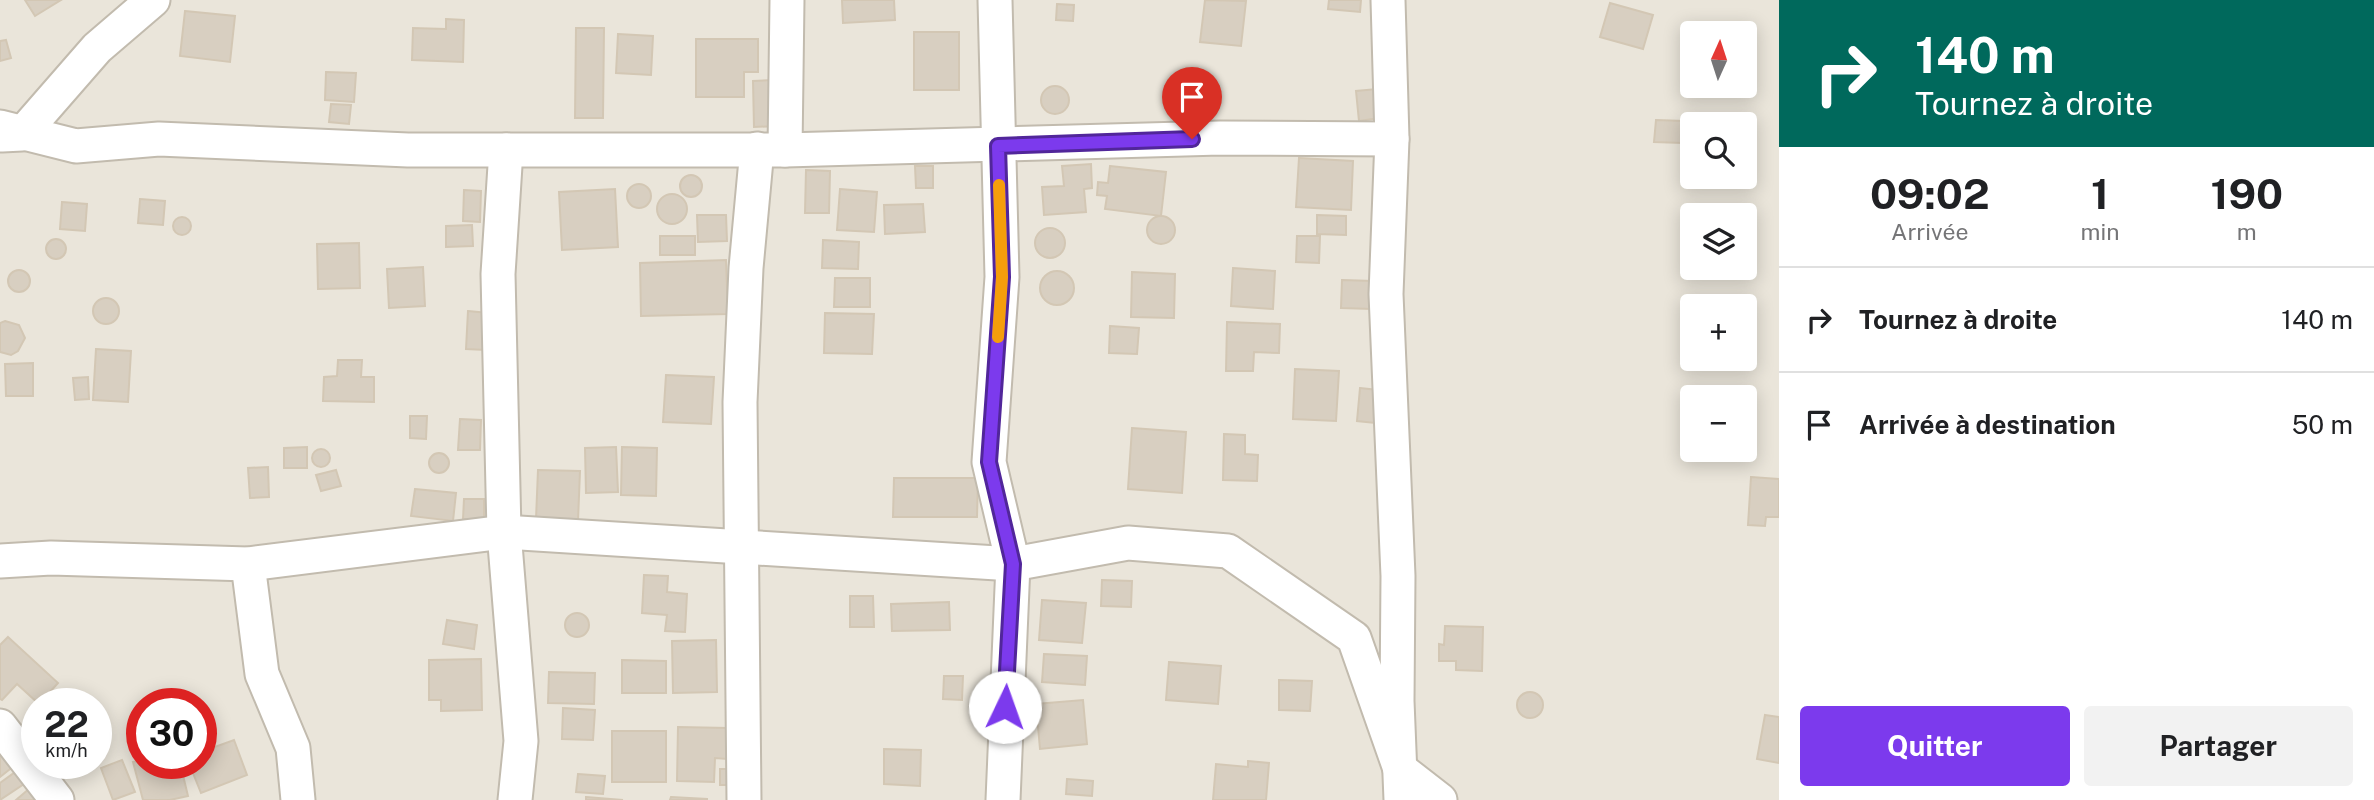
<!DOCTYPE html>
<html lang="fr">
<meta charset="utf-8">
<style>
body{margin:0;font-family:"Public Sans",sans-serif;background:#f2f2f2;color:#202124;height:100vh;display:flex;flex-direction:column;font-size:26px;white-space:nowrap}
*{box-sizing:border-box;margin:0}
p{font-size:23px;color:#757577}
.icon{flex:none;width:38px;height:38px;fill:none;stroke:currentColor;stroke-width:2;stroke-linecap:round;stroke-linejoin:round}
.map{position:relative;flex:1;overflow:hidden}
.drawer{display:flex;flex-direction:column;background:#fff;width:595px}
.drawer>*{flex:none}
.top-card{background:#00695c;color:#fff;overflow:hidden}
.needle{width:46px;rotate:3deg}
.controls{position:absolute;left:1680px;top:21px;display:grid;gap:14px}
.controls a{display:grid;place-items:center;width:77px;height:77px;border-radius:7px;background:#fff;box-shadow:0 4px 18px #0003;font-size:35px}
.speed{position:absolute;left:21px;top:688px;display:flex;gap:14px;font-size:35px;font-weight:700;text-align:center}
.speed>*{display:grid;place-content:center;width:91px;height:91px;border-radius:50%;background:#fff;box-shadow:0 4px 18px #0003;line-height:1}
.speed small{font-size:18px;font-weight:400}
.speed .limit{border:10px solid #d22;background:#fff;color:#111}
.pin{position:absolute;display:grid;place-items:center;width:60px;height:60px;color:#fff;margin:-72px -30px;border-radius:50% 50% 50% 0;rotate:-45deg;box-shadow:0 0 7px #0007}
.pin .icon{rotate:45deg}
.me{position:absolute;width:77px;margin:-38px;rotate:3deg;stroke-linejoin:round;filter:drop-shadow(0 0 5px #0008)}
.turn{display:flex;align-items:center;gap:24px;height:147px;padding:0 21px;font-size:32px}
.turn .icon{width:91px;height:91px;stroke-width:2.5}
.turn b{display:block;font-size:49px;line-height:60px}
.eta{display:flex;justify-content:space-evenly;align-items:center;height:119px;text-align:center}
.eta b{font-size:42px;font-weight:700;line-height:49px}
.cta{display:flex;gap:14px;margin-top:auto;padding:14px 21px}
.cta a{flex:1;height:80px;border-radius:7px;background:#7c3aed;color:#fff;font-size:28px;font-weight:700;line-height:80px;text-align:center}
.cta a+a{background:#f2f2f2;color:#202124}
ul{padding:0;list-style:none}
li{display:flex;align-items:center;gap:21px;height:105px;padding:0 21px;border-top:2px solid #e0e0e0}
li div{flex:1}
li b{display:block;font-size:26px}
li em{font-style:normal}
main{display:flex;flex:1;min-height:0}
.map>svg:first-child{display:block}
</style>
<main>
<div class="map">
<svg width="1779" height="800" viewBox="0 0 1779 800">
<rect width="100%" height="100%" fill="#f6f3ec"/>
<!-- residential -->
<path fill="#eae5da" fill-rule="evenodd" d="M0,0H1779V800H0ZM1692,33H1745V86H1692ZM1692,124H1745V177H1692ZM1692,215H1745V268H1692ZM1692,306H1745V359H1692ZM1692,397H1745V450H1692ZM37,704H96V763H37ZM142,704H201V763H142Z"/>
<!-- building -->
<g fill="#d8cfc1" stroke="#d3c7b4" stroke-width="2">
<polygon points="25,0 61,0 35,16"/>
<polygon points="842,0 894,0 895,20 843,23"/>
<polygon points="1205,0 1246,1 1241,46 1200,42"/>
<polygon points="1329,0 1361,0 1360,12 1328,9"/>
<polygon points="1610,3 1653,15 1643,49 1600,37"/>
<polygon points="1057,4 1074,5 1073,21 1056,20"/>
<polygon points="185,11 235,16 230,62 180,56"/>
<polygon points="446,19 464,20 463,62 412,60 413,28 446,29"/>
<polygon points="576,28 604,28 603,118 575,118"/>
<rect x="914" y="32" width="45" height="58"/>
<polygon points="618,34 653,36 651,75 616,73"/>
<polygon points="696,39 758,39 758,72 744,72 744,97 696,97"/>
<polygon points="6,40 11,58 0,61 0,41"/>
<polygon points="326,72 356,73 354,102 325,100"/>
<polygon points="775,80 777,126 754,127 753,81"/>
<circle cx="1055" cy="100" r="14"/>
<polygon points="1377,89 1380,118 1359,121 1356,91"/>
<polygon points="331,104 351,105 349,124 329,122"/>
<polygon points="1656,120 1684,121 1683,143 1654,142"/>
<polygon points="1299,158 1353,161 1351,210 1296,207"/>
<polygon points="1091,164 1092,188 1084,189 1086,212 1044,215 1042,187 1064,186 1062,166"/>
<polygon points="915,166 933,166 933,188 916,188"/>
<polygon points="1110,166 1166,172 1161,216 1105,209 1107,196 1097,195 1098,182 1108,183"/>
<polygon points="806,170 830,171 829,213 805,213"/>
<circle cx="691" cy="186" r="11"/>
<circle cx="639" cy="196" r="12"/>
<polygon points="615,189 618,247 562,250 559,192"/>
<polygon points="840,189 877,192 874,232 837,230"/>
<polygon points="464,190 481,191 480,222 463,221"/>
<circle cx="672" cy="209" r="15"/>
<polygon points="140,199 165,201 163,225 138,223"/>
<polygon points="62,202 87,204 85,231 60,229"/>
<polygon points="923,204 925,232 885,234 884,205"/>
<polygon points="697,215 726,215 727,241 698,242"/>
<polygon points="1317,215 1346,216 1346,235 1317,234"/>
<circle cx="1161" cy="230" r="14"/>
<circle cx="182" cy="226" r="9"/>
<polygon points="472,225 473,246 446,247 446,226"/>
<circle cx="1050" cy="243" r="15"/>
<rect x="660" y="236" width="35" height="19"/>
<polygon points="1297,236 1320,236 1319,263 1296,262"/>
<circle cx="56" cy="249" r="10"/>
<polygon points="823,240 859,242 858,269 822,268"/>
<polygon points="359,243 360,288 318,289 317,244"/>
<polygon points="726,260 728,314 641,316 640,263"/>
<polygon points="423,267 425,306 389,308 387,269"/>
<polygon points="1233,268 1275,271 1273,309 1231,306"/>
<circle cx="19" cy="281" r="11"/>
<circle cx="1057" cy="288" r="17"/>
<polygon points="1132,272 1175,274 1174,318 1131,317"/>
<polygon points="835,278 870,278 870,307 834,307"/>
<polygon points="1342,280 1373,281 1372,309 1341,308"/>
<circle cx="106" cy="311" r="13"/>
<polygon points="468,311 488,313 486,350 466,349"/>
<polygon points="825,313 874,314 872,354 824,353"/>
<polygon points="5,321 19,325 25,338 18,351 11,355 0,352 0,323"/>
<polygon points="1227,322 1280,324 1279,353 1254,352 1253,371 1226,371"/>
<polygon points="1110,326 1139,328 1137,354 1109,353"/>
<polygon points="96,349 131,351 128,402 93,400"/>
<polygon points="338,360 362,360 361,377 374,377 374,402 323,401 324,377 337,376"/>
<polygon points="33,363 33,396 6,396 5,364"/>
<polygon points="1295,369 1339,371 1336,421 1293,419"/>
<polygon points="666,375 714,377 711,424 663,422"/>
<polygon points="88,377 89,399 75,400 73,378"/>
<polygon points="1360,388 1378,390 1375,423 1357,421"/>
<polygon points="410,416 427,416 426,439 410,438"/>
<polygon points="460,419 481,420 480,450 458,450"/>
<polygon points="1132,428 1186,432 1182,493 1128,489"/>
<polygon points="1224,434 1245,435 1245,454 1258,455 1257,481 1223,480"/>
<polygon points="307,447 307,468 284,468 284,448"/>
<polygon points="616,447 618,492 586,493 585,448"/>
<polygon points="622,447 657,448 656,496 621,495"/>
<circle cx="321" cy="458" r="9"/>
<circle cx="439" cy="463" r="10"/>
<polygon points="268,467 269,497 250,498 248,468"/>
<polygon points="336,470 341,486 321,491 316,475"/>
<polygon points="538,470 580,471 578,521 536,519"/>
<polygon points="1751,477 1779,479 1779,517 1766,517 1765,526 1748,525"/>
<polygon points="894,478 978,478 977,517 893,517"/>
<polygon points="415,489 456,493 453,521 411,516"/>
<polygon points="464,499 484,499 484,519 463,519"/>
<polygon points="644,575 668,576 667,592 687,594 685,632 665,631 667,615 642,613"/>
<polygon points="1102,580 1132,581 1131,607 1101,606"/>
<polygon points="850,596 873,596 874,627 850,627"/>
<polygon points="1042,600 1086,603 1082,643 1039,640"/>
<polygon points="949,602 950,630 892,631 891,604"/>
<circle cx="577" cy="625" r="12"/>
<polygon points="447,620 477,625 474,649 443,644"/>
<polygon points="1445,626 1483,627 1482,671 1456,670 1456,661 1439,661 1439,644 1444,645"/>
<polygon points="8,637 58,683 39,704 17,684 2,700 0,699 0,645"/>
<polygon points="716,640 717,692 673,693 672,641"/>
<polygon points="1044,654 1087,656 1085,685 1042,682"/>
<polygon points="481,659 482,710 441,711 441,700 429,700 429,660"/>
<polygon points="622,660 666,661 666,693 622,693"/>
<polygon points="1169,662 1221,666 1218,704 1166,700"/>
<polygon points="549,672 595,673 594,704 548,703"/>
<polygon points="944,676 963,676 962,700 943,699"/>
<polygon points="1279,680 1312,681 1310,711 1279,710"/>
<circle cx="1530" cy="705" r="13"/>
<polygon points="1083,700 1087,744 1040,749 1036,704"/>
<polygon points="563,708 595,710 593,740 562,739"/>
<polygon points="1765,715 1779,717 1779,763 1757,759"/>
<polygon points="678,727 728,728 727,759 715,758 714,782 677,781"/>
<polygon points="37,731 37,755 25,743"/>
<rect x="612" y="731" width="54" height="51"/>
<polygon points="234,740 247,775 201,793 189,763 201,763 201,752"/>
<polygon points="884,749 921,750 920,786 884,784"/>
<polygon points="3,751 15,765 0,777 0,754"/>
<polygon points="122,760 135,792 113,800 101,768"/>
<polygon points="142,760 142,763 180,763 188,796 170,800 143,800 133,762"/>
<polygon points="1248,761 1269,763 1266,800 1213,800 1216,764 1248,767"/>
<polygon points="44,763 67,763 55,774"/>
<rect x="720" y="769" width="11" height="16"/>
<polygon points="18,770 27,782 0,800 0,783"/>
<polygon points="578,774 605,776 603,794 576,792"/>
<polygon points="1067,779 1093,781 1092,796 1066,794"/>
<polygon points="29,789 39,800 16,800"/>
<polygon points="586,797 623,800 586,800"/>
<polygon points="671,797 707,799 707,800 670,800"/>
</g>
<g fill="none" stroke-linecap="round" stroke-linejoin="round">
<!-- minor casing -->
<g stroke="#c2bbae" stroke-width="37">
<g id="minor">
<polyline points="995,0 1002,277 989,462 1013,564 1003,800"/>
<polyline points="1388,0 1392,139 1386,294 1398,576 1397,701 1401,800"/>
<polyline points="0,127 76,146 159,139 408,150 785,150 1220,138 1392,139"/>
<polyline points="2,135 22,134 97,48 153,0"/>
<polyline points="506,150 498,274 504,532 521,741 515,800"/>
<polyline points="785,150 787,0"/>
<polyline points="0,561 51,558 248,564 504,532 1013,564 1128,543 1228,551 1354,638 1400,769 1440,800"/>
<polyline points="248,564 262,674 293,748 298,800"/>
<polyline points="0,726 57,800"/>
<polyline points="744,800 740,402 746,268 757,149"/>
</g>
</g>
<!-- minor -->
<use href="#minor" stroke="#fff" stroke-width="33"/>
</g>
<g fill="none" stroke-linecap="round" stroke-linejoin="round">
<!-- route casing -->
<g stroke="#51269a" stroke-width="18">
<polyline id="route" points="1005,707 1013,564 989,462 1002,277 998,146 1192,139"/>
</g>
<!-- route -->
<use href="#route" stroke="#7c3aed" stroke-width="12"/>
<!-- slow -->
<polyline stroke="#f59e0b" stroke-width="12" points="998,337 1002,277 999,185"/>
</g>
</svg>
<div class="controls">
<a><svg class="needle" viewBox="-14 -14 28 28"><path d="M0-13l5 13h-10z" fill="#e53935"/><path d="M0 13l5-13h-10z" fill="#757577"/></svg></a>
<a><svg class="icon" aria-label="search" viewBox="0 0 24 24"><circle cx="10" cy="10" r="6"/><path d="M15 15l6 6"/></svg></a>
<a><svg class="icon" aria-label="layers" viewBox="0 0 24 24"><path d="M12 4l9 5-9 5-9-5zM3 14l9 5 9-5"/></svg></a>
<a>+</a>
<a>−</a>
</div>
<div class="speed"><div>22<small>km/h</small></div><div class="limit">30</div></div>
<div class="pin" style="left:1192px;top:139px;background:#d93025"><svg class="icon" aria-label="arrive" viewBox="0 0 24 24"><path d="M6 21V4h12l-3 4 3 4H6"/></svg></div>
<svg class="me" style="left:1005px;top:707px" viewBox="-20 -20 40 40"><circle r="19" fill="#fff"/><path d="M0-13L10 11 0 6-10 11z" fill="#7c3aed"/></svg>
</div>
<section class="drawer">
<div class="top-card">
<div class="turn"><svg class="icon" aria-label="right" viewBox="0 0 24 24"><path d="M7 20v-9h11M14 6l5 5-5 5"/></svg><div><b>140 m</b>Tournez à droite</div></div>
</div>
<div class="eta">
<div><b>09:02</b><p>Arrivée</p></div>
<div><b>1</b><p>min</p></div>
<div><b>190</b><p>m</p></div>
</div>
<ul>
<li><svg class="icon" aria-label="right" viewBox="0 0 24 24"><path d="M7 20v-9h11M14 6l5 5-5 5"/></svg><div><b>Tournez à droite</b></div><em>140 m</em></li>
<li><svg class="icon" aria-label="arrive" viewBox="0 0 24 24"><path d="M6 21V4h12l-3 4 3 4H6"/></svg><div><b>Arrivée à destination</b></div><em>50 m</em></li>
</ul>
<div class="cta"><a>Quitter</a><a>Partager</a></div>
</section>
</main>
